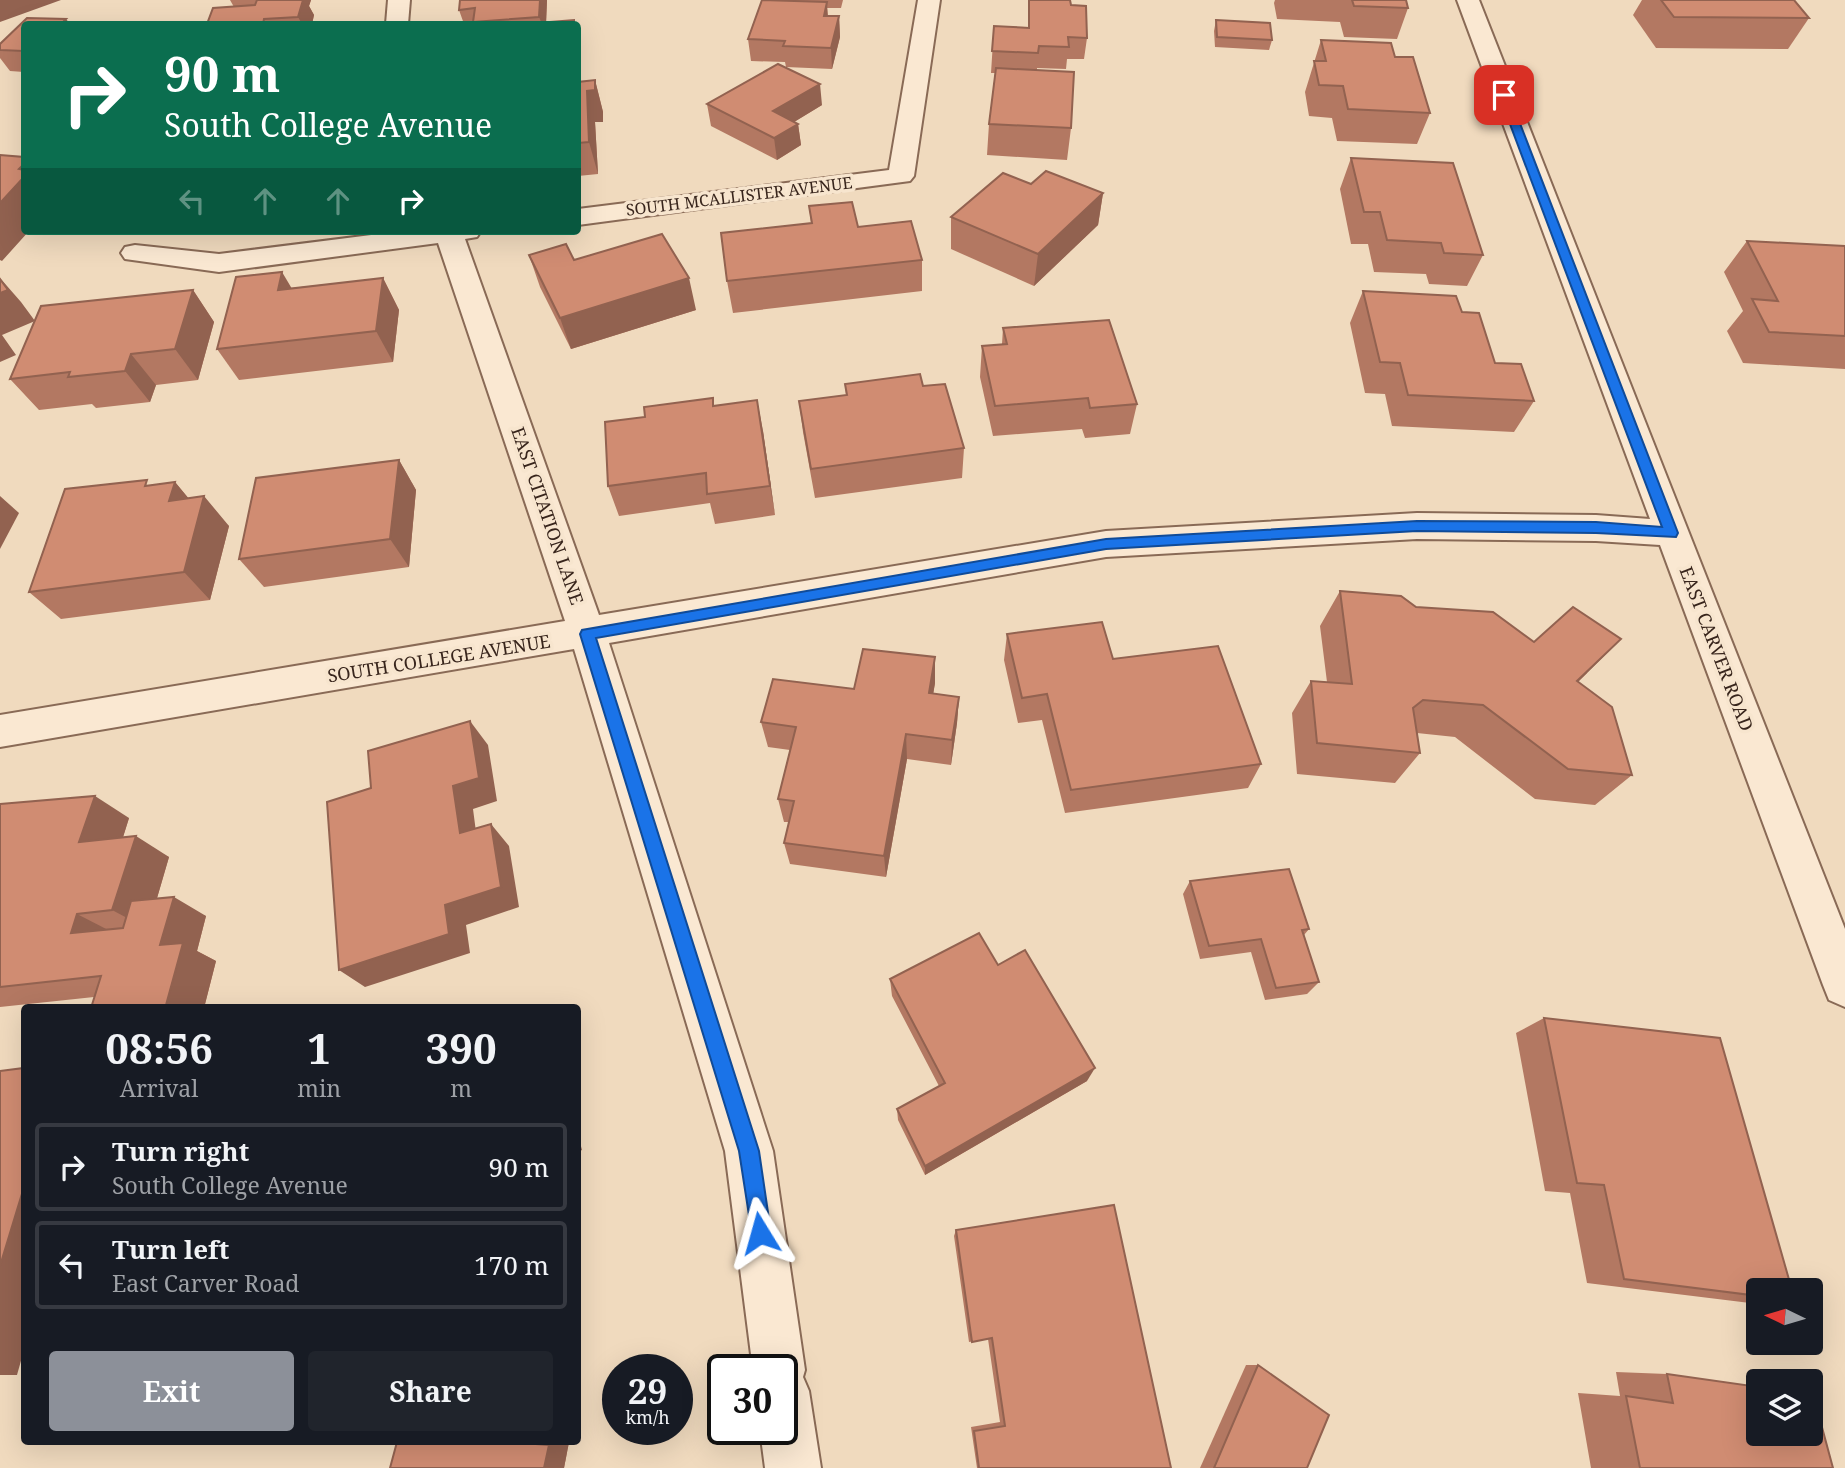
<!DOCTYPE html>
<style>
body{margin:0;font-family:"Noto Serif",serif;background:#20242c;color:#f1f3f6;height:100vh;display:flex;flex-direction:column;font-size:26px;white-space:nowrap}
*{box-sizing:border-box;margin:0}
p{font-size:23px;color:#9ea1a6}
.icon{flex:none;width:38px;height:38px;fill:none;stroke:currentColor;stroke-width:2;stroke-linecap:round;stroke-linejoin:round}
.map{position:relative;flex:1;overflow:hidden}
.side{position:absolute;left:21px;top:1004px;width:560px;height:441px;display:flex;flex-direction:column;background:#171b24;border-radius:7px;box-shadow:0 7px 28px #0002}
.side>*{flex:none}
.guide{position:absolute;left:21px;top:21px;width:560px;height:214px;border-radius:7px;box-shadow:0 7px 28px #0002;background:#0b6e4f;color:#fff;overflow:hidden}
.needle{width:46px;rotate:275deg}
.fabs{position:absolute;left:1746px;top:1278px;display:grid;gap:14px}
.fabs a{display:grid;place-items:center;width:77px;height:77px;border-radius:7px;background:#171b24;box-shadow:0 7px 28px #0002;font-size:35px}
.speed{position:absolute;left:602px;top:1354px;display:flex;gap:14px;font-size:35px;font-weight:700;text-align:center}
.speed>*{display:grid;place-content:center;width:91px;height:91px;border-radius:50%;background:#171b24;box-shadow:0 7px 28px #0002;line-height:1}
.speed small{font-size:18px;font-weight:400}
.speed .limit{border:4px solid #111;border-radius:10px;background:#fff;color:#111}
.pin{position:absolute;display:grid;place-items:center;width:60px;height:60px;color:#fff;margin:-30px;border-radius:14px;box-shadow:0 4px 10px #0006}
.me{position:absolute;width:77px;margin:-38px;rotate:352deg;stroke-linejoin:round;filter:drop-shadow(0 0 5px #0008)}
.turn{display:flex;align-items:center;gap:24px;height:147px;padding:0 28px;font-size:32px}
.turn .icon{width:91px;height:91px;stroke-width:2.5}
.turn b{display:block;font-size:49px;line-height:60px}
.lanes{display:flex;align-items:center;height:66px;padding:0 28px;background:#0003;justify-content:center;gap:35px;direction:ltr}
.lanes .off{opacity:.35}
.eta{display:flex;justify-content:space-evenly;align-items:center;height:119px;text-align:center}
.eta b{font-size:42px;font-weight:700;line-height:49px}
.button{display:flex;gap:14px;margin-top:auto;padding:14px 28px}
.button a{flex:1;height:80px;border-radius:7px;background:#8c9099;color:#fff;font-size:28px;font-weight:700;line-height:80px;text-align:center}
.button a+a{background:#20242c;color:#f1f3f6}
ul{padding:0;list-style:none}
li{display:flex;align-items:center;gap:21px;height:88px;margin:0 14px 10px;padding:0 14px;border:4px solid #363941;border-radius:7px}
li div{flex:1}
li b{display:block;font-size:26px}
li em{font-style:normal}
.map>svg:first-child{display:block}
</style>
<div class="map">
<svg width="1845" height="1468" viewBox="0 0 1845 1468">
<rect width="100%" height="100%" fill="#f0dabe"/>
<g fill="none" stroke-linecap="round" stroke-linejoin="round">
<!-- minor casing -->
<g stroke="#896a56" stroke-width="4">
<g id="minor">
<polygon points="388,0 410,0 408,24 386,24"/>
<polygon points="918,0 940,0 914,176 910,181 578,225 578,209 889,170"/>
<polygon points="1457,0 1479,0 1845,929 1845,1007 1829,1000 1823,985 1660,545 1596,541 1417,539 1106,557 609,643 773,1151 805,1370 803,1377 809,1391 821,1468 765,1468 760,1430 782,1430 782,1370 753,1370 725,1151 574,649 0,747 0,715 565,621 438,243 219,272 125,259 121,253 125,247 135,245 219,254 403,231 481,231 477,237 465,239 599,615 1106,531 1417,513 1596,515 1650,519"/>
</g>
</g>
<!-- minor -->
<use href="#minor" fill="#fae8d2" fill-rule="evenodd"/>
</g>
<!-- wall -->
<g fill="#b37862">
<polygon points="230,0 311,0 309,6 314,15 312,24 207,24 234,7"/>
<polygon points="547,0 546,23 575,24 464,24 459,10"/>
<polygon points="778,0 843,0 841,8 827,8 828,16 839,16 840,37 832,69 786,67 785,62 751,61 748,39"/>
<polygon points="1029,0 1071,5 1087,38 1084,59 1067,59 1066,69 1037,68 1037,70 1071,128 1067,160 987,155 989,124 995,73 991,73 994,26 1028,27"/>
<polygon points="1275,0 1406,0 1408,8 1397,39 1344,37 1340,22 1277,19 1274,3"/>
<polygon points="1642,0 1794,0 1809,18 1788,49 1656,48 1633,15"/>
<polygon points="1216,20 1272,40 1269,50 1215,47 1214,31"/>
<polygon points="24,24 24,72 10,71 0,58 0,44"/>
<polygon points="578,34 580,42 578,82 595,80 603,112 603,122 595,122 598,174 578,176"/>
<polygon points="1321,40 1395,57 1430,113 1417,144 1337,141 1332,118 1309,116 1305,92"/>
<polygon points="707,104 822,105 794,122 798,124 801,145 777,160 711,126"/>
<polygon points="1351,158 1483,255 1467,286 1429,284 1426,274 1374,272 1368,244 1351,244 1340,189"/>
<polygon points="1031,184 1103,193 1098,225 1034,286 951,249 951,217"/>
<polygon points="809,206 858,227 922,260 922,291 733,313 727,281 811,223"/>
<polygon points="1747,241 1845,246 1845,369 1743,363 1727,331 1743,311 1724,272"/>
<polygon points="529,255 574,260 696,310 571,349 540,287"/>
<polygon points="383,278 399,310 393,362 239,380 217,349 291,288"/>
<polygon points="193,290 214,322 198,380 156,385 150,402 96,408 92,404 39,410 10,379"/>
<polygon points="1363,291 1462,312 1495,363 1534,401 1514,432 1392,426 1385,394 1365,393 1350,323"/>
<polygon points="1003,328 1137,404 1130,434 1085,438 1082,429 993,436 980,377 982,346 1002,344"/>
<polygon points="845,384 923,386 964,448 962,478 815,498 803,432 799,401 846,395"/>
<polygon points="713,398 714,406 763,431 775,515 715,524 710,503 619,516 608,486 645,417"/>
<polygon points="399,460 416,490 409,567 264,587 239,559"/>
<polygon points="175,482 188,498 229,526 210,600 61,619 29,592 151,485"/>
<polygon points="1340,591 1416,607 1534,642 1587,673 1578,682 1632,775 1595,805 1535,799 1455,737 1417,733 1420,753 1395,783 1297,774 1292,713 1311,681 1327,682 1320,626"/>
<polygon points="1007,634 1113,659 1261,764 1248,788 1065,813 1042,720 1018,723 1004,660"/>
<polygon points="935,657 935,683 933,694 959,697 957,723 951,765 907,759 886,877 790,864 784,843 789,822 784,822 778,799 790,750 768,747 761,722 854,689"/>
<polygon points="0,804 129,818 123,837 169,857 157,898 206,916 197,951 216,961 204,1008 91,1008 94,997 0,1007"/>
<polygon points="1190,881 1309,929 1304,935 1319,982 1307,994 1265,1000 1251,952 1200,959 1183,894"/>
<polygon points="998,965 1087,1081 925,1175 898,1120 897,1109 939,1086 892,996 890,979"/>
<polygon points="1544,1018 1759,1290 1759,1303 1750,1303 1587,1283 1570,1193 1545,1191 1516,1033"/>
<polygon points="956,1230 1171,1468 977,1468 971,1427 1000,1422 988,1339 969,1342 954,1236"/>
<polygon points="1246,1365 1258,1365 1307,1468 1200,1468"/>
<polygon points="1616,1372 1667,1374 1833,1468 1591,1468 1578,1393 1620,1396"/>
<polygon points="397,1442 569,1442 564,1468 390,1468"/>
</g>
<!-- shaded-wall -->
<g fill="#926250">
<polygon points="0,0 61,0 0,22"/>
<polygon points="303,0 311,0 309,6 314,15 312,24 302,24 298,17"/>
<polygon points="540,0 547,0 546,24 542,24 539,17"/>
<polygon points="827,2 828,24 824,16"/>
<polygon points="839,16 840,37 832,69 831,48"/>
<polygon points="66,19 70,24 61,24"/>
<polygon points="578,34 580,42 578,83"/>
<polygon points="595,80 603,112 603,122 595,122 598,174 589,142 587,91"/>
<polygon points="820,84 822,105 776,133 773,111"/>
<polygon points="798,124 801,145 777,160 774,138"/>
<polygon points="24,177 24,231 29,231 2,261 0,260 0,203"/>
<polygon points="1103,193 1098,225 1034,286 1038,254"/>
<polygon points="282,272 301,304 278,290"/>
<polygon points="0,278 21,302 35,321 2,335 16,355 0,362"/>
<polygon points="383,278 399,310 393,362 376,331"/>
<polygon points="689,278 696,310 571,349 560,318"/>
<polygon points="193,290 214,322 198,380 175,349"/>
<polygon points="131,354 156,385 150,402 125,371"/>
<polygon points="757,400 763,431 775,515 770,486"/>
<polygon points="399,460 416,490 409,567 390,539"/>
<polygon points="175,482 200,512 204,496 229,526 210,600 184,572 169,501"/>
<polygon points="0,496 19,513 0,549"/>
<polygon points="1621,639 1587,673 1544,714 1577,681"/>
<polygon points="935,657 935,683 929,719 929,693"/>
<polygon points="959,697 957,723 951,765 952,740"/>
<polygon points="470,721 488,745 497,801 473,809 479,855 460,833 453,786"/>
<polygon points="906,734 907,759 886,877 884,856"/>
<polygon points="95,796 129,818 115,863 79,842"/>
<polygon points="491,824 509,846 519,907 466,925 470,953 365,987 339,970 445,905"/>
<polygon points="136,836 169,857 148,929 112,910"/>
<polygon points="174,897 206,916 197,951 216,961 204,1008 174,1008 166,1005 160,945"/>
<polygon points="77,914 114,933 71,933"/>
<polygon points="1095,1068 1087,1081 925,1175 925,1166"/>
<polygon points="578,1135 582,1150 578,1152"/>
<polygon points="24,1187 24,1350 17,1375 0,1375 0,1266"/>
<polygon points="562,1442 569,1442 564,1468 544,1468 549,1445"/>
</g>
<!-- building -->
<g fill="#d08c72" stroke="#926250" stroke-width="2">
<polygon points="257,0 303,0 298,17 264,19 263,24 207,24 213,8 255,5"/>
<polygon points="460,0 540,0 539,17 473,22 475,8 459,10"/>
<polygon points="762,0 827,2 824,16 839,16 831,48 783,46 785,41 748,39"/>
<polygon points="1029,0 1070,0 1071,5 1086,6 1087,38 1068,37 1069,47 1039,46 1038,53 992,51 994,26 1029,28"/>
<polygon points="1352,0 1406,0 1408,8 1354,6"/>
<polygon points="1661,0 1794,0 1809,18 1674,17"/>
<polygon points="27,18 66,19 61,24 24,24 24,51 0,50 0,44"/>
<polygon points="574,20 574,24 524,24"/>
<polygon points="1216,20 1270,23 1272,40 1217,37"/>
<polygon points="1321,40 1391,43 1395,57 1413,57 1430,113 1348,109 1343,86 1319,85 1314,61 1326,61"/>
<polygon points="778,64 820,84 773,111 798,124 774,138 707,104"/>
<polygon points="996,68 1074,72 1071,128 989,124"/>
<polygon points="595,80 595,90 587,91 589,142 578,143 578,82"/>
<polygon points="0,155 24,157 24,164 19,169 24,170 24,177 0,203"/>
<polygon points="1351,158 1453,163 1483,255 1444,253 1441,243 1387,240 1380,212 1364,212"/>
<polygon points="1046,171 1103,193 1038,254 951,217 1003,173 1031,184"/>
<polygon points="852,202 858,227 911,221 922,260 727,281 721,233 812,223 809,206"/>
<polygon points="662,234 689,278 560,318 529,255 566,244 574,260"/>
<polygon points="1747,241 1845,246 1845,336 1769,332 1752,299 1778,301"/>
<polygon points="282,272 278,290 383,278 376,331 217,349 236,277"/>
<polygon points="0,279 8,290 0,293"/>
<polygon points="193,290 175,349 131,354 125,371 68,377 70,372 10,379 41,306"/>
<polygon points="1363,291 1456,296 1462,312 1479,313 1495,363 1521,364 1534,401 1408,395 1400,363 1380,362"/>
<polygon points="1109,320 1137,404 1090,408 1088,398 995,406 982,346 1007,344 1003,328"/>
<polygon points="920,374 923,386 945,384 964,448 811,469 799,401 847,395 845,384"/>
<polygon points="713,398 713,406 757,400 770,486 707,494 706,473 608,486 605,422 645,417 644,407"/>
<polygon points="399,460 390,539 239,559 256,478"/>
<polygon points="147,480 145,486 175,482 169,501 204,496 184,572 29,592 65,489"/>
<polygon points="1340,591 1401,596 1416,607 1493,612 1534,642 1573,607 1621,639 1577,681 1612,707 1632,775 1568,769 1483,705 1423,700 1413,708 1420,753 1317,743 1311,681 1352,684"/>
<polygon points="1102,622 1113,659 1218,646 1261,764 1071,790 1047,694 1022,698 1007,634"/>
<polygon points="863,649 935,657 929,693 959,697 952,740 906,734 884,856 784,843 794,801 778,799 796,727 761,722 773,679 854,689"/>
<polygon points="470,721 479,778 453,786 460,833 491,824 501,887 445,905 449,934 339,970 327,802 371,788 368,751"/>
<polygon points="95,796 79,842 136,836 112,910 77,914 71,933 123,928 131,901 174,897 160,945 183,943 166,1005 132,1008 91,1008 101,976 0,987 0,804"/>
<polygon points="1289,869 1309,929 1302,930 1319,982 1276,988 1261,939 1209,946 1190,881"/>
<polygon points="979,933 998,965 1025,950 1095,1068 925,1166 897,1109 945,1083 890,979"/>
<polygon points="1544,1018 1720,1038 1792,1290 1759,1290 1759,1296 1624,1279 1604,1185 1577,1183"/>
<polygon points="24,1068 24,1187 0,1266 0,1071"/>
<polygon points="1114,1205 1171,1468 979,1468 974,1431 1005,1426 992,1338 972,1342 956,1230"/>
<polygon points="1258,1365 1329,1415 1307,1468 1214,1468"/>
<polygon points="1667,1374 1759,1387 1759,1433 1811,1433 1811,1394 1813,1394 1833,1468 1640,1468 1626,1396 1673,1403"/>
<polygon points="397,1442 508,1442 549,1445 544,1468 390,1468"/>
</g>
<!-- route -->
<polygon fill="#1a73e8" stroke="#114b97" stroke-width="2" points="1504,92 1509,95 1678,533 1676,537 1596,533 1417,531 1106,549 596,638 759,1151 771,1233 767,1241 760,1244 753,1241 739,1151 580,634 582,630 1106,539 1417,521 1596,522 1662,527 1499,95"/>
<g text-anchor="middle" stroke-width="7" stroke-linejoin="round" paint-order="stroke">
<!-- far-street labels -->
<g font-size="16" fill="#38251c" stroke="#f7e5ce">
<text transform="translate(739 196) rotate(-7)" y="6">SOUTH MCALLISTER AVENUE</text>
</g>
<!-- street labels -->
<g font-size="18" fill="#38251c" stroke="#f7e5ce">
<text transform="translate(547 516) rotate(71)" y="6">EAST CITATION LANE</text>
<text transform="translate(1716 649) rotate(69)" y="6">EAST CARVER ROAD</text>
<text transform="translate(439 659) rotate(-9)" y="6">SOUTH COLLEGE AVENUE</text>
</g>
</g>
</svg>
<div class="fabs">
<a><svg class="needle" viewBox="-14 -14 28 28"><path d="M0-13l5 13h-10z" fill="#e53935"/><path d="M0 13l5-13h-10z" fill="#9ea1a6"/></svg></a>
<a><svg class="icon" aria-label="layers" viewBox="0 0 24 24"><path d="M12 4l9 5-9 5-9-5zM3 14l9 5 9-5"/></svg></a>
</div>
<div class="speed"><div>29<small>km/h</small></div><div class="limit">30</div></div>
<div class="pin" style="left:1504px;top:95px;background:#d93025"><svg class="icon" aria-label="arrive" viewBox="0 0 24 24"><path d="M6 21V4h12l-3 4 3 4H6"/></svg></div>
<svg class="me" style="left:760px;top:1233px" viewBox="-20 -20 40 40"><path d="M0-17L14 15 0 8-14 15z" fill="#1a73e8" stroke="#fff" stroke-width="4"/></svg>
<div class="guide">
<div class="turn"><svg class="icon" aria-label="right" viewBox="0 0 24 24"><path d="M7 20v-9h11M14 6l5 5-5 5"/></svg><div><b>90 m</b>South College Avenue</div></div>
<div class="lanes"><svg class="icon off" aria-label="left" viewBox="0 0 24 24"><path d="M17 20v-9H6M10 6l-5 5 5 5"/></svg><svg class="icon off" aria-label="ahead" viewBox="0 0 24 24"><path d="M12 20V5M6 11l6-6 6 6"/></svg><svg class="icon off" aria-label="ahead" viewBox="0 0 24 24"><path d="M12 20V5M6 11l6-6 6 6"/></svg><svg class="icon" aria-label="right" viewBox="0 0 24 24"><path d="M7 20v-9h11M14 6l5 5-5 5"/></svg></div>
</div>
<section class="side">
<div class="eta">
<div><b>08:56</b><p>Arrival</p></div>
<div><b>1</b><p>min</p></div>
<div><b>390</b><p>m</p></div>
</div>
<ul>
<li><svg class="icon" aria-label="right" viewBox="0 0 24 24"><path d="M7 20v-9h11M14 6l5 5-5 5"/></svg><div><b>Turn right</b><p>South College Avenue</p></div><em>90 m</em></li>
<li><svg class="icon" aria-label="left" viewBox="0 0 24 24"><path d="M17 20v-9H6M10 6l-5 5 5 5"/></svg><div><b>Turn left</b><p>East Carver Road</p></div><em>170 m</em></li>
</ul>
<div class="button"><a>Exit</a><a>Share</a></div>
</section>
</div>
